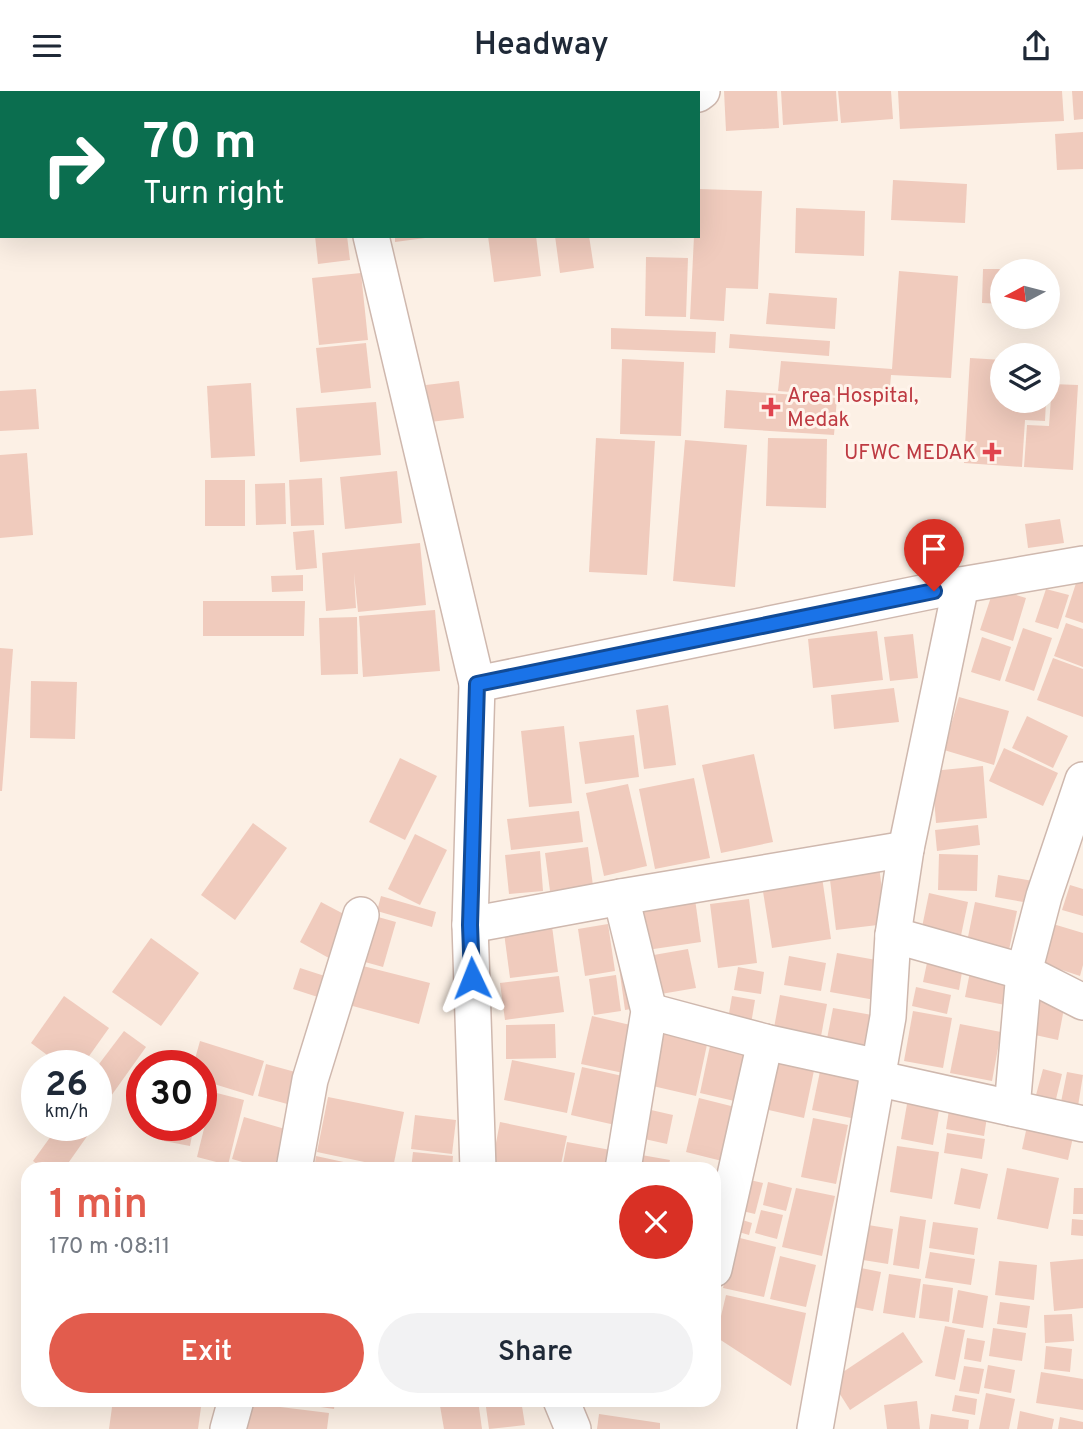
<!DOCTYPE html>
<meta charset="utf-8">
<style>
body{margin:0;font-family:Overpass,sans-serif;background:#f2f2f3;color:#1f2937;height:100vh;display:flex;flex-direction:column;font-size:26px;white-space:nowrap}
*{box-sizing:border-box;margin:0}
p{font-size:23px;color:#747a83}
.icon{flex:none;width:38px;height:38px;fill:none;stroke:currentColor;stroke-width:2;stroke-linecap:round;stroke-linejoin:round}
.map{position:relative;flex:1;overflow:hidden}
.sheet{position:absolute;left:21px;top:1071px;width:700px;height:245px;display:flex;flex-direction:column;background:#fff;border-radius:21px;box-shadow:0 7px 28px #0002}
.sheet>*{flex:none}
.hud{position:absolute;left:0px;top:0px;width:700px;height:147px;box-shadow:0 7px 28px #0002;background:#0b6e4f;color:#fff;overflow:hidden}
.needle{width:46px;rotate:263deg}
.buttons{position:absolute;left:990px;top:168px;display:grid;gap:14px}
.buttons a{display:grid;place-items:center;width:70px;height:70px;border-radius:50%;background:#fff;box-shadow:0 7px 28px #0002;font-size:35px}
.speed{position:absolute;left:21px;top:959px;display:flex;gap:14px;font-size:35px;font-weight:700;text-align:center}
.speed>*{display:grid;place-content:center;width:91px;height:91px;border-radius:50%;background:#fff;box-shadow:0 7px 28px #0002;line-height:1}
.speed small{font-size:18px;font-weight:400}
.speed .limit{border:10px solid #d22;background:#fff;color:#111}
.pin{position:absolute;display:grid;place-items:center;width:60px;height:60px;color:#fff;margin:-72px -30px;border-radius:50% 50% 50% 0;rotate:-45deg;box-shadow:0 0 7px #0007}
.pin .icon{rotate:45deg}
.me{position:absolute;width:77px;margin:-38px;rotate:358deg;stroke-linejoin:round;filter:drop-shadow(0 0 5px #0008)}
.turn{display:flex;align-items:center;gap:24px;height:147px;padding:0 28px;font-size:32px}
.turn .icon{width:91px;height:91px;stroke-width:2.5}
.turn b{display:block;font-size:49px;line-height:60px}
.round{display:grid;place-items:center;flex:none;width:74px;height:74px;border-radius:37px;background:#f2f2f3}
.head{display:flex;align-items:center;justify-content:space-between;height:119px;padding:0 28px}
h1{font-size:42px;font-weight:600;line-height:52px;color:#e25c4d}
.action{display:flex;gap:14px;margin-top:auto;padding:14px 28px}
.action a{flex:1;height:80px;border-radius:42px;background:#e25c4d;color:#fff;font-size:28px;font-weight:600;line-height:80px;text-align:center}
.action a+a{background:#f2f2f3;color:#1f2937}
header{display:flex;justify-content:space-between;align-items:center;height:91px;padding:0 28px;background:#fff;font-size:32px;font-weight:600}
.map>svg:first-child{display:block}
</style>
<header><svg class="icon" aria-label="menu" viewBox="0 0 24 24"><path d="M4 6h16M4 12h16M4 18h16"/></svg>Headway<svg class="icon" aria-label="share" viewBox="0 0 24 24"><path d="M12 15V3M7 8l5-5 5 5M5 13v7h14v-7"/></svg></header>
<div class="map">
<svg width="1083" height="1338" viewBox="0 0 1083 1338">
<rect width="100%" height="100%" fill="#fcf0e5"/>
<!-- building -->
<g fill="#f0cbbd">
<polygon points="724,0 777,0 779,37 726,40"/>
<polygon points="781,0 836,0 838,30 783,34"/>
<polygon points="838,0 891,0 893,28 841,32"/>
<polygon points="898,0 1062,0 1064,30 900,38"/>
<polygon points="1072,0 1083,0 1083,28 1074,29"/>
<polygon points="1083,41 1083,78 1057,79 1055,43"/>
<polygon points="893,89 967,93 965,132 891,129"/>
<polygon points="698,98 762,100 758,198 726,197 724,230 690,228 694,145 698,145"/>
<polygon points="796,117 865,120 864,165 795,162"/>
<polygon points="315,145 347,145 350,169 318,173"/>
<polygon points="395,145 424,145 425,147 395,151"/>
<polygon points="488,145 536,145 541,185 494,191"/>
<polygon points="555,145 589,145 594,177 560,182"/>
<polygon points="646,166 688,167 686,226 645,225"/>
<polygon points="983,178 1003,178 1003,213 982,212"/>
<polygon points="899,180 958,185 951,287 891,284 889,309 778,300 781,270 892,278"/>
<polygon points="361,182 368,249 319,254 312,187"/>
<polygon points="769,202 837,207 835,238 766,233"/>
<polygon points="611,237 716,241 715,262 611,258"/>
<polygon points="730,243 830,250 829,265 729,257"/>
<polygon points="366,252 371,297 321,302 316,257"/>
<polygon points="970,267 1003,269 1003,310 1046,310 1045,330 1025,329 1022,376 964,372"/>
<polygon points="622,268 684,271 681,345 620,343"/>
<polygon points="459,290 464,327 430,331 426,294"/>
<polygon points="251,292 255,365 211,367 207,295"/>
<polygon points="1052,293 1078,294 1073,379 1024,376 1027,334 1049,335"/>
<polygon points="36,298 39,338 0,340 0,300"/>
<polygon points="726,299 837,307 834,344 724,337"/>
<polygon points="376,311 381,364 300,371 296,317"/>
<polygon points="596,347 655,350 647,484 589,481"/>
<polygon points="768,347 827,348 826,417 766,415"/>
<polygon points="685,349 747,354 735,496 673,490"/>
<polygon points="27,362 33,444 0,447 0,364"/>
<polygon points="397,380 402,432 345,438 340,386"/>
<polygon points="322,387 324,434 291,435 289,389"/>
<rect x="205" y="389" width="40" height="46"/>
<polygon points="285,392 286,433 256,434 255,393"/>
<polygon points="1060,428 1064,452 1028,457 1025,433"/>
<polygon points="314,439 317,477 296,479 293,441"/>
<polygon points="420,452 426,514 358,521 354,482 356,517 326,520 322,462"/>
<polygon points="1079,483 1083,484 1083,532 1065,526"/>
<polygon points="303,484 303,500 272,501 271,485"/>
<polygon points="994,497 1026,507 1013,550 980,539"/>
<polygon points="1046,498 1069,504 1058,538 1035,531"/>
<polygon points="203,510 305,510 304,545 203,545"/>
<polygon points="435,519 440,580 363,586 359,525"/>
<polygon points="357,526 358,583 321,584 319,527"/>
<polygon points="1066,532 1083,538 1083,576 1054,565"/>
<polygon points="1023,537 1052,547 1034,600 1005,590"/>
<polygon points="877,540 883,589 813,597 808,548"/>
<polygon points="913,543 918,587 890,590 884,546"/>
<polygon points="982,546 1011,556 1000,590 971,581"/>
<polygon points="0,557 13,558 2,700 0,700"/>
<polygon points="1053,567 1083,578 1083,626 1037,609"/>
<polygon points="31,590 77,591 75,648 30,647"/>
<polygon points="894,597 899,631 834,638 831,604"/>
<polygon points="959,606 1009,620 994,674 944,659"/>
<polygon points="668,614 676,674 644,678 636,619"/>
<polygon points="1027,625 1068,645 1053,677 1012,657"/>
<polygon points="564,635 572,712 529,716 521,640"/>
<polygon points="634,644 639,686 585,693 579,651"/>
<polygon points="1004,657 1058,682 1043,715 989,690"/>
<polygon points="754,663 773,751 721,762 702,674"/>
<polygon points="400,667 437,685 405,749 369,731"/>
<polygon points="983,675 987,727 936,732 932,680"/>
<polygon points="694,687 710,767 655,778 639,698"/>
<polygon points="628,693 647,775 604,785 586,702"/>
<polygon points="579,720 583,751 511,759 507,728"/>
<polygon points="253,732 287,757 235,829 201,804"/>
<polygon points="978,734 980,754 937,760 935,739"/>
<polygon points="415,743 447,759 420,814 388,798"/>
<polygon points="588,756 593,795 550,800 545,762"/>
<polygon points="540,760 543,800 509,803 505,764"/>
<polygon points="939,763 978,764 977,800 938,799"/>
<polygon points="878,766 886,833 836,839 828,772"/>
<polygon points="821,779 831,848 772,857 761,788"/>
<polygon points="998,784 1033,790 1029,812 995,806"/>
<polygon points="1070,794 1083,798 1083,825 1062,819"/>
<polygon points="929,802 968,811 959,854 920,846"/>
<polygon points="381,805 436,821 432,836 377,820"/>
<polygon points="695,808 701,851 647,859 641,816"/>
<polygon points="749,808 757,872 718,877 710,813"/>
<polygon points="321,811 357,830 336,871 300,851"/>
<polygon points="975,811 1017,820 1008,864 966,856"/>
<polygon points="378,826 396,831 383,876 365,871"/>
<polygon points="608,833 615,880 585,885 578,838"/>
<polygon points="1053,833 1083,842 1083,874 1080,885 1041,872"/>
<polygon points="552,835 558,881 510,887 504,842"/>
<polygon points="151,847 199,882 161,935 112,901"/>
<polygon points="688,858 696,897 655,904 648,865"/>
<polygon points="837,862 882,870 875,909 830,901"/>
<polygon points="789,865 826,872 821,900 784,894"/>
<polygon points="928,867 963,875 959,899 923,891"/>
<polygon points="972,871 1012,880 1005,914 965,906"/>
<polygon points="359,874 430,892 419,933 349,914"/>
<polygon points="637,874 644,916 625,919 619,876"/>
<polygon points="738,876 764,881 761,903 734,899"/>
<polygon points="300,877 334,888 327,909 293,898"/>
<polygon points="616,884 621,920 594,924 589,888"/>
<polygon points="559,885 564,921 505,929 500,892"/>
<polygon points="916,896 951,904 947,923 912,915"/>
<polygon points="1035,900 1066,907 1058,949 1026,942"/>
<polygon points="780,904 827,913 819,956 772,948"/>
<polygon points="64,905 109,937 82,975 62,975 31,952"/>
<polygon points="732,905 755,909 750,939 727,934"/>
<polygon points="833,917 872,924 865,961 826,953"/>
<polygon points="913,920 952,927 943,977 904,970"/>
<polygon points="592,925 639,936 628,983 581,973"/>
<polygon points="555,933 556,967 506,968 506,934"/>
<polygon points="960,933 1001,941 992,990 950,982"/>
<polygon points="657,937 708,949 696,1005 644,993"/>
<polygon points="124,940 146,956 106,1012 96,1005 96,977"/>
<polygon points="200,950 264,970 253,1005 201,989 201,975 193,975"/>
<polygon points="711,950 755,960 743,1012 700,1002"/>
<polygon points="772,961 816,970 804,1027 760,1017"/>
<polygon points="823,966 862,975 851,1027 812,1019"/>
<polygon points="512,969 575,982 567,1022 504,1009"/>
<polygon points="266,973 299,982 291,1014 258,1005"/>
<polygon points="582,976 627,986 615,1034 571,1024"/>
<polygon points="1043,978 1062,983 1056,1008 1036,1004"/>
<polygon points="1067,981 1083,984 1078,1015 1061,1011"/>
<polygon points="213,1001 244,1009 228,1074 197,1066"/>
<polygon points="328,1006 404,1021 393,1077 317,1061"/>
<polygon points="699,1007 747,1019 734,1073 686,1061"/>
<polygon points="907,1013 939,1019 933,1054 901,1048"/>
<polygon points="950,1013 988,1020 984,1045 946,1038"/>
<polygon points="638,1016 673,1024 667,1053 631,1045"/>
<polygon points="415,1024 456,1029 452,1063 411,1058"/>
<polygon points="244,1026 285,1038 274,1078 266,1078 232,1068"/>
<polygon points="1029,1026 1075,1037 1068,1069 1022,1058"/>
<polygon points="813,1027 848,1034 836,1093 801,1086"/>
<polygon points="500,1031 567,1045 560,1078 491,1078"/>
<polygon points="59,1034 95,1034 64,1078 44,1078 33,1070"/>
<polygon points="167,1034 194,1034 190,1055 164,1050"/>
<polygon points="947,1042 985,1048 982,1068 944,1062"/>
<polygon points="567,1051 616,1060 613,1078 562,1078"/>
<polygon points="897,1055 939,1061 932,1108 890,1101"/>
<polygon points="413,1061 453,1065 452,1078 411,1078"/>
<polygon points="630,1062 670,1069 668,1078 628,1078"/>
<polygon points="316,1065 371,1077 371,1078 314,1078"/>
<polygon points="961,1077 988,1083 980,1118 954,1113"/>
<polygon points="1007,1077 1059,1087 1048,1138 997,1128"/>
<polygon points="741,1087 763,1092 755,1123 734,1118"/>
<polygon points="768,1091 792,1097 786,1120 763,1114"/>
<polygon points="796,1097 835,1105 822,1165 782,1156"/>
<polygon points="1074,1097 1083,1097 1083,1123 1073,1123"/>
<polygon points="761,1119 783,1124 777,1148 755,1142"/>
<polygon points="900,1125 926,1129 919,1178 893,1174"/>
<polygon points="736,1127 752,1132 749,1144 732,1139"/>
<polygon points="1072,1128 1083,1129 1083,1145 1071,1144"/>
<polygon points="933,1131 978,1137 974,1164 929,1157"/>
<polygon points="868,1134 893,1138 888,1173 863,1169"/>
<polygon points="736,1146 776,1156 764,1206 723,1197"/>
<polygon points="930,1161 975,1168 971,1194 925,1187"/>
<polygon points="780,1165 816,1174 806,1216 770,1208"/>
<polygon points="1083,1168 1083,1217 1054,1220 1050,1171"/>
<polygon points="999,1170 1037,1174 1034,1209 995,1204"/>
<polygon points="861,1177 881,1181 873,1220 853,1216"/>
<polygon points="889,1183 921,1188 915,1227 883,1222"/>
<polygon points="923,1193 953,1197 949,1231 919,1227"/>
<polygon points="958,1199 988,1205 983,1237 952,1232"/>
<polygon points="726,1204 806,1222 791,1295 716,1246"/>
<polygon points="1000,1211 1030,1215 1027,1237 997,1233"/>
<polygon points="1072,1223 1074,1250 1045,1252 1044,1224"/>
<polygon points="945,1235 965,1239 955,1289 935,1285"/>
<polygon points="993,1237 1026,1242 1022,1270 989,1265"/>
<polygon points="903,1241 923,1271 850,1319 831,1289"/>
<polygon points="967,1247 985,1250 981,1271 964,1268"/>
<polygon points="1046,1255 1072,1258 1070,1281 1044,1278"/>
<polygon points="988,1274 1015,1279 1011,1302 984,1297"/>
<polygon points="964,1275 984,1278 979,1303 959,1300"/>
<polygon points="1041,1281 1083,1288 1083,1319 1036,1312"/>
<polygon points="986,1302 1015,1308 1009,1338 979,1338"/>
<polygon points="955,1304 977,1308 975,1324 952,1320"/>
<polygon points="113,1309 202,1309 198,1338 109,1338"/>
<polygon points="274,1309 335,1309 334,1318"/>
<polygon points="439,1309 478,1309 482,1338 444,1338"/>
<polygon points="485,1309 521,1309 525,1334 489,1338"/>
<polygon points="917,1310 920,1338 887,1338 884,1314"/>
<polygon points="248,1312 329,1322 327,1338 245,1338"/>
<polygon points="1020,1320 1054,1328 1052,1338 1017,1338"/>
<polygon points="599,1323 660,1332 660,1338 597,1338"/>
<polygon points="931,1323 969,1329 968,1338 929,1338"/>
<polygon points="1060,1326 1083,1331 1083,1338 1058,1338"/>
</g>
<g fill="none" stroke-linecap="round" stroke-linejoin="round">
<!-- minor casing -->
<g stroke="#cfb8ae" stroke-width="38">
<g id="minor">
<polyline points="342,0 342,2"/>
<polyline points="698,3 702,0"/>
<polyline points="371,145 477,593 470,834 478,1078"/>
<polyline points="477,593 961,494 1083,473"/>
<polyline points="621,806 649,920 623,1078"/>
<polyline points="470,834 621,806 906,758"/>
<polyline points="893,844 1024,881 1083,911"/>
<polyline points="649,920 765,951 879,976"/>
<polyline points="876,987 1083,1033"/>
<polyline points="1012,1017 1024,881 1044,805 1083,689"/>
<polyline points="294,1078 310,989 361,824"/>
<polyline points="714,1178 765,951"/>
<polyline points="561,1309 573,1338"/>
<polyline points="228,1338 236,1309"/>
<polyline points="815,1338 888,926 893,844 906,758 961,494"/>
</g>
</g>
<!-- minor -->
<use href="#minor" stroke="#fff" stroke-width="35"/>
</g>
<g fill="none" stroke-linecap="round" stroke-linejoin="round">
<!-- route casing -->
<g stroke="#114b97" stroke-width="18">
<polyline id="route" points="472,887 470,834 477,593 934,500"/>
</g>
<!-- route -->
<use href="#route" stroke="#1a73e8" stroke-width="12"/>
</g>
<!-- markers -->
<g fill="#e0444e" stroke="#fff4eb" stroke-width="2.5">
<path d="M767.5 305.5h7v7h7v7h-7v7h-7v-7h-7v-7h7z"/>
<path d="M988.5 350.5h7v7h7v7h-7v7h-7v-7h-7v-7h7z"/>
</g>
<g text-anchor="middle" stroke-width="6" stroke-linejoin="round" paint-order="stroke">
<!-- health labels -->
<g font-size="21" fill="#be3a42" stroke="#fff4eb" text-anchor="start">
<text x="787" y="311">Area Hospital,<tspan x="787" dy="24">Medak</tspan></text>
<text x="976" y="368" text-anchor="end">UFWC MEDAK</text>
</g>
</g>
</svg>
<div class="buttons">
<a><svg class="needle" viewBox="-14 -14 28 28"><path d="M0-13l5 13h-10z" fill="#e53935"/><path d="M0 13l5-13h-10z" fill="#747a83"/></svg></a>
<a><svg class="icon" aria-label="layers" viewBox="0 0 24 24"><path d="M12 4l9 5-9 5-9-5zM3 14l9 5 9-5"/></svg></a>
</div>
<div class="speed"><div>26<small>km/h</small></div><div class="limit">30</div></div>
<div class="pin" style="left:934px;top:500px;background:#d93025"><svg class="icon" aria-label="arrive" viewBox="0 0 24 24"><path d="M6 21V4h12l-3 4 3 4H6"/></svg></div>
<svg class="me" style="left:472px;top:887px" viewBox="-20 -20 40 40"><path d="M0-17L14 15 0 8-14 15z" fill="#1a73e8" stroke="#fff" stroke-width="4"/></svg>
<div class="hud">
<div class="turn"><svg class="icon" aria-label="right" viewBox="0 0 24 24"><path d="M7 20v-9h11M14 6l5 5-5 5"/></svg><div><b>70 m</b>Turn right</div></div>
</div>
<section class="sheet">
<div class="head"><div><h1>1 min</h1><p>170 m · 08:11</p></div><a class="round" style="background:#d93025;color:#fff"><svg class="icon" aria-label="close" viewBox="0 0 24 24"><path d="M6 6l12 12M18 6L6 18"/></svg></a></div>
<div class="action"><a>Exit</a><a>Share</a></div>
</section>
</div>
